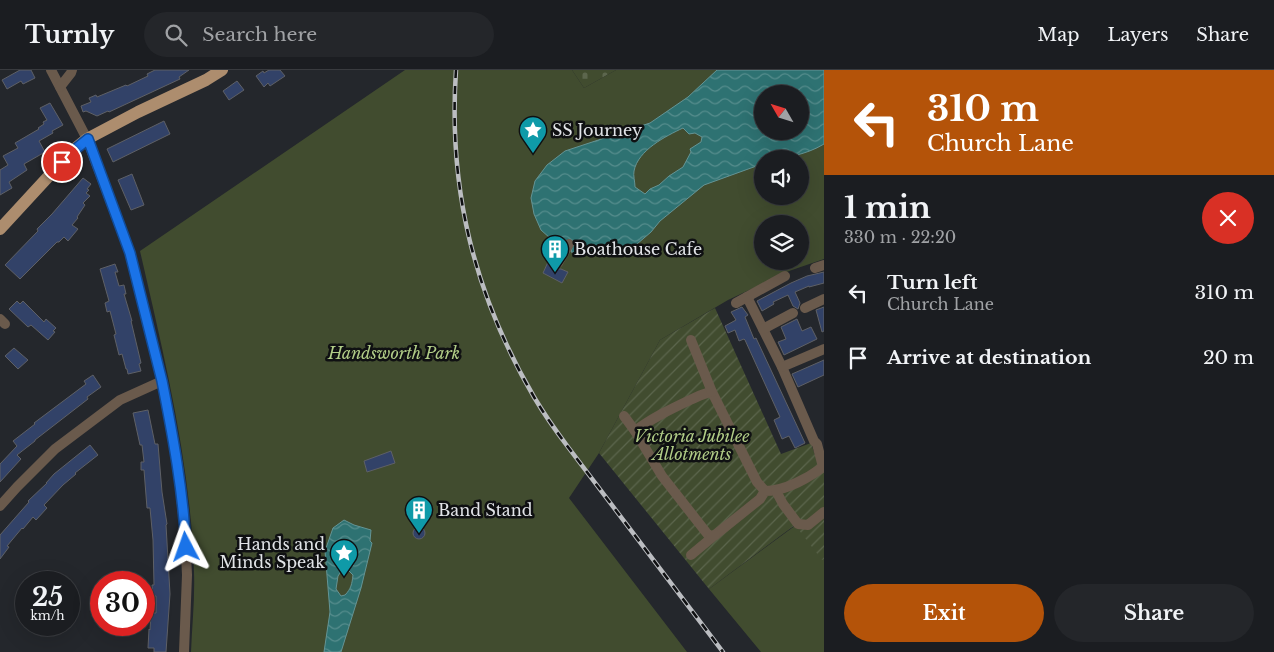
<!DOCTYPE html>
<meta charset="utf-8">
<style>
body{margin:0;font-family:"Libre Baskerville",serif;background:#24262a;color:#f1f3f6;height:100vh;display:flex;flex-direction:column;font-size:19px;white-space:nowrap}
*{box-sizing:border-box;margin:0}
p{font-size:16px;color:#a0a2a5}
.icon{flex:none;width:28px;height:28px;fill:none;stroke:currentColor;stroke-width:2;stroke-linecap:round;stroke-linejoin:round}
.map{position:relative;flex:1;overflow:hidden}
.drawer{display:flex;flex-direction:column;background:#1b1d21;width:450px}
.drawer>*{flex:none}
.guide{background:#b45309;color:#fff;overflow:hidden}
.needle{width:32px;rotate:309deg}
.tools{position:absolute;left:754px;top:15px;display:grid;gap:10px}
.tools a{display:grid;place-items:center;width:55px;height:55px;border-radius:50%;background:#1b1d21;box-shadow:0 5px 20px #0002,0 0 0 1px #393b3f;font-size:25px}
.speed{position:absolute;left:15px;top:501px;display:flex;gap:10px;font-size:25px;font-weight:700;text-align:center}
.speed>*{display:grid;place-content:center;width:65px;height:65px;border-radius:50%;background:#1b1d21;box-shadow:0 5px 20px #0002,0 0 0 1px #393b3f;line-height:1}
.speed small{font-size:12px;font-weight:400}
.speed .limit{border:8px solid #d22;background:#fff;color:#111}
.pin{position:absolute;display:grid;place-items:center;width:42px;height:42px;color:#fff;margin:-21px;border:2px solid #fff;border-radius:50%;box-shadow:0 1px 5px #0007}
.me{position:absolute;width:55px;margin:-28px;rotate:356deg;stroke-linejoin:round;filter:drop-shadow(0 0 4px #0008)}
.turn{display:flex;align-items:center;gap:18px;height:105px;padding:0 20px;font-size:22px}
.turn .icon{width:65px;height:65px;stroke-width:2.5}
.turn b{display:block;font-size:35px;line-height:42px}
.round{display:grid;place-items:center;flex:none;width:52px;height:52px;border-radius:26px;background:#24262a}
.headline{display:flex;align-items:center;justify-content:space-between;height:85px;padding:0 20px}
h1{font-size:30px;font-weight:800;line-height:38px}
.action{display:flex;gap:10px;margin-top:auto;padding:10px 20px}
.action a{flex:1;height:58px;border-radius:30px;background:#b45309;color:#fff;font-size:20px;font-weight:800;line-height:58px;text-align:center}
.action a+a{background:#24262a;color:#f1f3f6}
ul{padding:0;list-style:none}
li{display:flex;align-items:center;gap:15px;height:65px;padding:0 20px}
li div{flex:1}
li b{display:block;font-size:19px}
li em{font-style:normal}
header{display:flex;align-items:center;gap:30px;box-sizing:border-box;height:70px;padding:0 25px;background:#1b1d21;border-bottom:1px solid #393b3f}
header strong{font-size:24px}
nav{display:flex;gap:28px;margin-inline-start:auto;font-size:18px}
.search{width:350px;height:45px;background:#24262a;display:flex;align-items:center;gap:12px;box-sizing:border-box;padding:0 18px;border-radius:28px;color:#a0a2a5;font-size:19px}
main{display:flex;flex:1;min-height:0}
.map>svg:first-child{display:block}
</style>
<header>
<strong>Turnly</strong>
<div class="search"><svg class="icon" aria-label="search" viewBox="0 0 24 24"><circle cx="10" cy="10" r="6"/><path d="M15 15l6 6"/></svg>Search here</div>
<nav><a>Map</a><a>Layers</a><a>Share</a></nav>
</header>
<main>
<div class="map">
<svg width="824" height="582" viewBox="0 0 824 582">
<defs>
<pattern id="cemetery-stones" width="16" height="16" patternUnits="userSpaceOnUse" patternTransform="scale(1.25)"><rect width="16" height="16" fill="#414c2f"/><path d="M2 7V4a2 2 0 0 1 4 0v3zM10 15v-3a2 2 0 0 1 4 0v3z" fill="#5c664d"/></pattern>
<pattern id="garden-furrows" width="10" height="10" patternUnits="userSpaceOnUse" patternTransform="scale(1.25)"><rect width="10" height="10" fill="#414c2f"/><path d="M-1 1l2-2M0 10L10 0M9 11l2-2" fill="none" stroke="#5c664d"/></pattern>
<pattern id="water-waves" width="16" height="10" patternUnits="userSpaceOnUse" patternTransform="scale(1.25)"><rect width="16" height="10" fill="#2e7272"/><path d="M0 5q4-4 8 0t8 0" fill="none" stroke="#568d8d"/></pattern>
</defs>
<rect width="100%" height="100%" fill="#24272c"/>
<!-- cemetery -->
<polygon fill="url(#cemetery-stones)" points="572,0 616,0 584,18"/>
<!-- park -->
<g fill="#414c2f" fill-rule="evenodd">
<path d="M405,0H572L584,18L616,0H824V189L789,201L728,230L660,270L599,383L569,428L687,582H191C192,556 195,529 194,502C191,394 164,286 140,181ZM762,24H800V61H762ZM762,89H800V126H762ZM762,154H800V191H762Z"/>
<polygon points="796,455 822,489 824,489 824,582 761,582 709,519"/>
</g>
<!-- garden -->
<polygon fill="url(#garden-furrows)" points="715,238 781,384 811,373 815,385 824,381 824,489 822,490 795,455 709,519 599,383 660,270"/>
<!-- water -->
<g fill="url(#water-waves)" stroke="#649495" fill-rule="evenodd">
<path d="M717,0H824V74C806,85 783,89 762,89V94L704,115L660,151L651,162L637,174L589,184L571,182L572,178L565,173L560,177L541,160L534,144L531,128L535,111L547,95L565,81L650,53L688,27ZM762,24H800V61H762ZM683,58L689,64L695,63L702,67L701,72L690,79L691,82L683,97L669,106L659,115L650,119L645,124L635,117C635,112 633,105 634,101C638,80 666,66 683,58Z"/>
<path d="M344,450L354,455L371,460L370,471L372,473L361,518L341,582H324L330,542L325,481L333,458ZM342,500H348L353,505C352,514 351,519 345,525L341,526L336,519L338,506Z"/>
</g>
<!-- building -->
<g fill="#324268" stroke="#5e6066">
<polygon points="20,0 31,0 35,8 23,14 21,11 7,19 2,10"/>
<polygon points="155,0 189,0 179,7 180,9 109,42 108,41 97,46 86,41 83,42 81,36 91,32 89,28 96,25 97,27 126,15 127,16 148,6 147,4"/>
<polygon points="269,0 280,0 285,6 270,16 268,13 264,17 256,6 263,1 264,3"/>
<polygon points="237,11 244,20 229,30 223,21"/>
<polygon points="50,33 63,55 52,61 53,63 39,71 45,82 24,94 27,100 9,112 12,118 0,125 0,100 8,95 3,86 18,78 15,73 39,59 38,58 44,54 43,52 47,50 40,38"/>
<polygon points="164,51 170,64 113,92 107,79"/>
<polygon points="132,104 144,135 131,140 118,110"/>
<polygon points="83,108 91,114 87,119 89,120 86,123 90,126 83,133 85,135 77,147 78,148 72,155 78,159 68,171 64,167 59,172 57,172 20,209 5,195 38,161 37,159 52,144"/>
<polygon points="548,192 551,194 555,199 561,199 568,202 562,213 543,203"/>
<polygon points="115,194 118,202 115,202 119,216 124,215 126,224 124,224 132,251 131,251 141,293 139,294 141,301 128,304 127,299 126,299 122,284 119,285 114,265 116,264 110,241 107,242 105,233 109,231 100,199"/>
<polygon points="824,202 824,213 809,217 809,216 795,222 800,233 798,239 793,236 788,225 773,232 774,234 762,241 757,231 791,213 807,206"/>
<polygon points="17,231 20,234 23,231 44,252 46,249 56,258 53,261 55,262 48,270 31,255 28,257 9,239"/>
<polygon points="742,237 748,245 745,247 754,269 756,268 805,373 795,378 789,366 782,369 774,350 780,347 745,270 744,269 739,271 735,260 728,263 725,256 736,250 731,242"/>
<polygon points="824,237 824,261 822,262 816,240"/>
<polygon points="797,249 802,261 811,257 817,269 784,285 778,272 786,269 781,257"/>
<polygon points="14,278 28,290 18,299 5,286"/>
<polygon points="824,290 824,305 798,317 792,304"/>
<polygon points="93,305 101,317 87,327 88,329 35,370 35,371 17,385 21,389 0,412 0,394 17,376 13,371 35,354 34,353 86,314 84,311"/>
<polygon points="148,340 155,374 158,374 162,422 167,454 166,455 170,524 166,582 154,582 154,578 148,578 149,559 150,560 151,543 156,543 156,526 153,526 152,515 154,515 153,470 150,438 147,438 144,400 141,400 141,392 144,392 142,375 140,375 133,343"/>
<polygon points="90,375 98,385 75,403 76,404 63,415 44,435 47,438 36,450 33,447 23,459 22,458 7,476 9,477 0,489 0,465 29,432 28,431 47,413 46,413 54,404"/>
<polygon points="391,381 395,393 367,402 364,391"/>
<circle cx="419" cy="463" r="6"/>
</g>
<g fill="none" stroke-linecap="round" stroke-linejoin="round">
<!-- minor -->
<g stroke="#6a5a4c" stroke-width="10">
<polyline points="51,0 87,69 130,183 162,311 178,396 185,464 187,505 184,582"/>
<polyline points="60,17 71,3 72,0"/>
<polyline points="558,193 569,174"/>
<polyline points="815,198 824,195"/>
<path d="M747,227L782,297L814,371L817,374L823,397C808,408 785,421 765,421L760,429L715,465L709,466L662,406L635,361C652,348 671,339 690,330C697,327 704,323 712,322L757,412L765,421"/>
<polyline points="736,233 785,206"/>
<polyline points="805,238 824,229"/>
<polyline points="0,249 5,254"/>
<polyline points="763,259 793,243"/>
<polyline points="691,270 712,322"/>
<polyline points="782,297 824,279"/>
<polyline points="624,346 635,361"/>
<polyline points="776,421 783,434 798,454 808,455 824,442"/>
<polyline points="0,436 17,417 55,379 120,330 162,311"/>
<polyline points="691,485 715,465"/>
</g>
<!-- major -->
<polyline stroke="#ad8d6e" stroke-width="12" points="0,159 71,82 87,69 138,42 206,10 222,0"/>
<!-- rail casing -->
<g stroke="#bbbdc1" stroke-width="4.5">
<path id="rail" d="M456,0C448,119 474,224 534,327C544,344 556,361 568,377L723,582"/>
</g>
<!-- rail -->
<use href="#rail" stroke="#0f1012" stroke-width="2.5" stroke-dasharray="8" stroke-linecap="butt"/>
</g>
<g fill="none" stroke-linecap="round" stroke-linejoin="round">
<!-- route casing -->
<g stroke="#114b97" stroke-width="12">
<path id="route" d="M62,92L72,82L88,69L130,183L162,311C173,366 183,421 186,477"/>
</g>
<!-- route -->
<use href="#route" stroke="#1a73e8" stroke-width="9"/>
</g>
<!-- icons -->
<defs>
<g id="sight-pin" transform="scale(1.4375)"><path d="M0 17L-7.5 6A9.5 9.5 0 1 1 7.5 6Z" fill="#0f9aa8" stroke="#0f1012"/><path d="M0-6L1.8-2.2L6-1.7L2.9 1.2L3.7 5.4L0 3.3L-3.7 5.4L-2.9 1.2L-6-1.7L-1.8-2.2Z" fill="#fff"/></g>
<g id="building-pin" transform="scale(1.4375)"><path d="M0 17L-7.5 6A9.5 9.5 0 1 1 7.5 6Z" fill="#0f9aa8" stroke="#0f1012"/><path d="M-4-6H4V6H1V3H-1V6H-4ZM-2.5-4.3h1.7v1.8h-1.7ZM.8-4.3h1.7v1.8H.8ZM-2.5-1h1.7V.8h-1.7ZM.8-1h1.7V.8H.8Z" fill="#fff"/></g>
</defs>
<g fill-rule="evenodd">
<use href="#sight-pin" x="533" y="60"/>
<use href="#building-pin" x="555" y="179"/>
<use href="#building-pin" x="419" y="440"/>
<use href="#sight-pin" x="344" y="483"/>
</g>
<g text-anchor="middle" stroke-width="5" stroke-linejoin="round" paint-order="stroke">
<!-- poi labels -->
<g font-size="16" fill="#e2e4e8" stroke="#0f1012" text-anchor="start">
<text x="552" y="66">SS Journey</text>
<text x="574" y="185">Boathouse Cafe</text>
<text x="438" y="446">Band Stand</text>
<text x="325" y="480" text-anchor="end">Hands and<tspan x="325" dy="18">Minds Speak</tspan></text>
</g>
<!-- park labels -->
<g font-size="16" font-style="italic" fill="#b1cd87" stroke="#0f1012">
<text x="394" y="289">Handsworth Park</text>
<text x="692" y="372">Victoria Jubilee<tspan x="692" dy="18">Allotments</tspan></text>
</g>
</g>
</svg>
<div class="tools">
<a><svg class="needle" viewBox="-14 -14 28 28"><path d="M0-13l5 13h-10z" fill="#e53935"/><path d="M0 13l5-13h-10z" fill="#a0a2a5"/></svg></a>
<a><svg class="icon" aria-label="sound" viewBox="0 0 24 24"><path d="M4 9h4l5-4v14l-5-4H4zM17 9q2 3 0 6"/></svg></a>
<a><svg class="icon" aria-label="layers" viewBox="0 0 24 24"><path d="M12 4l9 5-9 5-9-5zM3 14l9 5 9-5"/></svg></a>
</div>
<div class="speed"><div>25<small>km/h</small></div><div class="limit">30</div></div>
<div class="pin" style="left:62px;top:92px;background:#d93025"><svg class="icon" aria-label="arrive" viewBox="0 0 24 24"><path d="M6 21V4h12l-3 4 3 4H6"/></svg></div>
<svg class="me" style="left:186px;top:477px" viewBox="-20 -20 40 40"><path d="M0-17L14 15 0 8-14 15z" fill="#1a73e8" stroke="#fff" stroke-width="4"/></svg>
</div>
<section class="drawer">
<div class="guide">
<div class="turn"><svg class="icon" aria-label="left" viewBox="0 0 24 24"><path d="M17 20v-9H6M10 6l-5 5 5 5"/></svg><div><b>310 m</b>Church Lane</div></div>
</div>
<div class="headline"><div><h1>1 min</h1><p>330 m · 22:20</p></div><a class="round" style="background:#d93025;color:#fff"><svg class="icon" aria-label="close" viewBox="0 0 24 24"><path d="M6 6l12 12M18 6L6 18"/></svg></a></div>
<ul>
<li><svg class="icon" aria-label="left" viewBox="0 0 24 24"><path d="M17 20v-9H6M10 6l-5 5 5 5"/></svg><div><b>Turn left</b><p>Church Lane</p></div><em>310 m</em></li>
<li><svg class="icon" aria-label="arrive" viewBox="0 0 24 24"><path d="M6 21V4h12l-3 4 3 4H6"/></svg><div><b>Arrive at destination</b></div><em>20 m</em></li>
</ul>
<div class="action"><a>Exit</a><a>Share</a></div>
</section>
</main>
